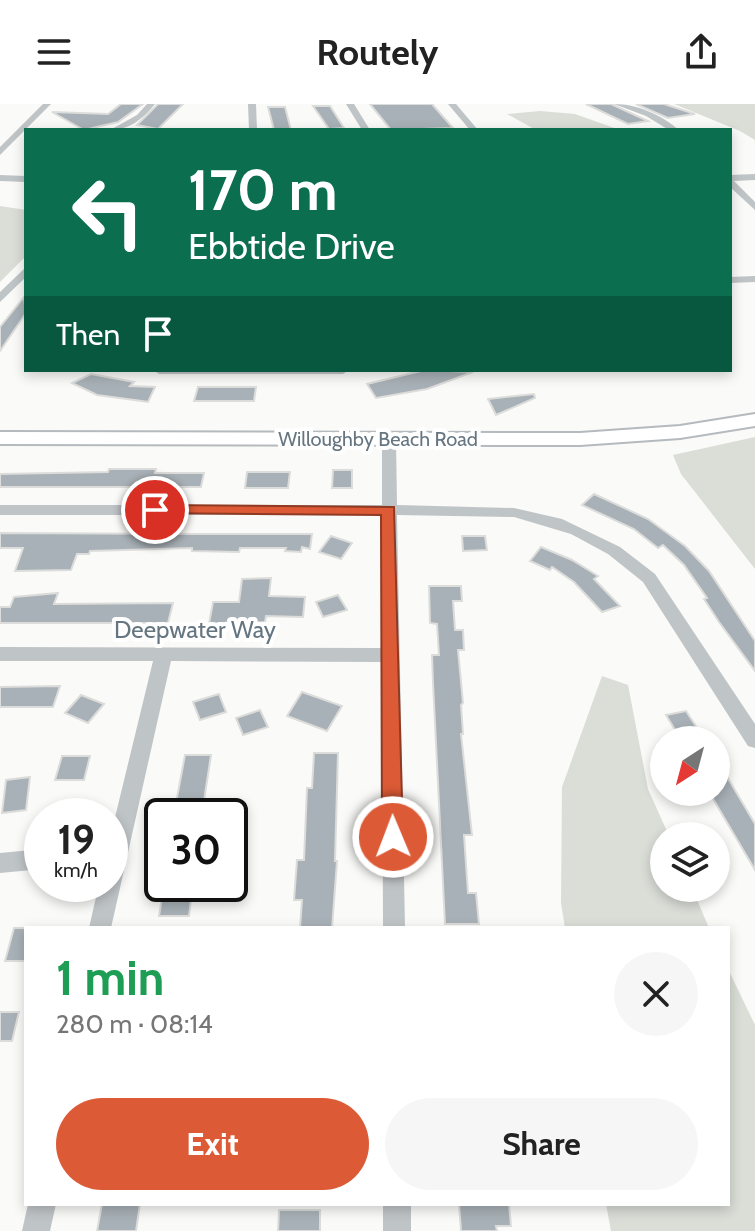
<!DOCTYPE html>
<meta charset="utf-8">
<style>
body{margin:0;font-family:Cabin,sans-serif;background:#f6f6f6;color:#222;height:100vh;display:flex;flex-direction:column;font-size:30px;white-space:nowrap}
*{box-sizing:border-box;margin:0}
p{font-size:26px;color:#767676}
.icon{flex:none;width:44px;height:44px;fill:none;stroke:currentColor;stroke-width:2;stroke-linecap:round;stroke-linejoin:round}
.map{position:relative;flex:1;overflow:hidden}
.side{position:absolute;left:24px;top:822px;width:706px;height:280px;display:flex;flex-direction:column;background:#fff;border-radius:0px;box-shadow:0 4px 12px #0003}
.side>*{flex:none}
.banner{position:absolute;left:24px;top:24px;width:708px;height:244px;border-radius:0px;box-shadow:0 4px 12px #0003;background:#0b6e4f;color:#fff;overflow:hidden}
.needle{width:52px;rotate:216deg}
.controls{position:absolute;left:650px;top:622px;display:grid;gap:16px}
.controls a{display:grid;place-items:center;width:80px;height:80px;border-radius:50%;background:#fff;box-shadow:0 4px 12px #0003;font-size:40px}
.speed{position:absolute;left:24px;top:694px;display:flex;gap:16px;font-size:40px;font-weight:700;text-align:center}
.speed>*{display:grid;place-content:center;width:104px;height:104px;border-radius:50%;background:#fff;box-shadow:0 4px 12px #0003;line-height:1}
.speed small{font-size:20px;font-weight:400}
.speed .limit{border:4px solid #111;border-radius:12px;background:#fff;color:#111}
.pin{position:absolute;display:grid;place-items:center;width:68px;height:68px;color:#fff;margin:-34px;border:4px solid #fff;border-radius:50%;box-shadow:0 2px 8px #0007}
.me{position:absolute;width:88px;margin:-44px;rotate:359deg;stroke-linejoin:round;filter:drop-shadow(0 0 6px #0008)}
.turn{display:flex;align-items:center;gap:28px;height:168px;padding:0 32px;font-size:36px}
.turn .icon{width:104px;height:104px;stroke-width:2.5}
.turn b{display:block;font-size:56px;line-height:68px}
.then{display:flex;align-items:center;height:76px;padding:0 32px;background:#0003;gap:16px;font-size:30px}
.round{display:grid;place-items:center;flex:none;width:84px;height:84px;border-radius:42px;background:#f6f6f6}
.summary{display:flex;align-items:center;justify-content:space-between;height:136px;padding:0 32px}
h1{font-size:48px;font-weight:800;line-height:60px;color:#1e9e55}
.button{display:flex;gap:16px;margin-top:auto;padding:16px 32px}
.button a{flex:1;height:92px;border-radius:48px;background:#dc5a36;color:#fff;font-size:32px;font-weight:800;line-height:92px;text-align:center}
.button a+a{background:#f6f6f6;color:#222}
header{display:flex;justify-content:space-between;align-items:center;height:104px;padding:0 32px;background:#fff;font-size:36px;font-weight:800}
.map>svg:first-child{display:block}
</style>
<header><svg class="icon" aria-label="menu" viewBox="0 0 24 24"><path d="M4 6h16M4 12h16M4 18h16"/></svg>Routely<svg class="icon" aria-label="share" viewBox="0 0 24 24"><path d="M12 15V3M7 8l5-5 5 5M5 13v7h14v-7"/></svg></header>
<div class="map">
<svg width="755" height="1127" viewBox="0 0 755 1127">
<rect width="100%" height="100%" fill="#fafaf8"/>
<!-- green -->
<g fill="#daded7">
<polygon points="674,0 755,0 755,36 740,27"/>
<polygon points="540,7 575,10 620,26 536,26 507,10"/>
<polygon points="0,102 26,106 26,152 0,178"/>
<polygon points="755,333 755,465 681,370 673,351"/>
<polygon points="602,572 628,581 648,685 669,732 664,732 664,784 692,784 709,824 565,824 561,799 562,683"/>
<polygon points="728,865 755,921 755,1127 611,1127 606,1100 728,1100"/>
</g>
<!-- building -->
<g fill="#a8b1b7" stroke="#dcdcda" stroke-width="2">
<polygon points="121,0 143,0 118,18 84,26 52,8 108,10"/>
<polygon points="158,0 183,0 158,25 137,21"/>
<polygon points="370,0 432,0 453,24 391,26"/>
<polygon points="586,0 611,0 648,17 628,20"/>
<polygon points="636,0 664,0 695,10 668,14"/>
<polygon points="313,2 330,2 344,24 329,25"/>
<polygon points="268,3 285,3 291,26 274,26"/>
<polygon points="24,193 26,209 0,247 0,223"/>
<polygon points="425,266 473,268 427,285 376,294 367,280"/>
<polygon points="91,270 134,278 130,282 155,283 148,298 142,297 97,291 72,279"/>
<polygon points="198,283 256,283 254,297 194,297"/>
<polygon points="534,290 535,294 496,311 488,295"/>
<polygon points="109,365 156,365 155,369 204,369 201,383 0,383 0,370 108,368"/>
<polygon points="333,366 352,366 352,384 332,384"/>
<polygon points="247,368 290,368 288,384 245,384"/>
<polygon points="594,390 648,415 685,442 709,467 755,537 755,567 719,518 704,495 707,494 684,461 663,441 658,444 634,425 582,401"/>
<polygon points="0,429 195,430 312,430 310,445 302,443 301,448 285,447 286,444 240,444 239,448 192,447 192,444 90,447 89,450 77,450 71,466 15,467 23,444 0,444"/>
<polygon points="331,432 352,439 341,455 319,448"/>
<polygon points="462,432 485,432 487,446 463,447"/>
<polygon points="541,443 572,456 598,472 594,475 620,502 602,508 574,478 552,463 550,466 530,457"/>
<polygon points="271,474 269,492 305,493 303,513 266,512 265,518 209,520 213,498 239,498 242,475"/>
<polygon points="429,482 461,482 462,497 453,497 455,526 463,526 464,546 458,546 463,599 461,601 463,630 461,630 472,731 464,731 468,789 476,789 479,820 445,820 433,579 432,551 439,551 437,520 430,519"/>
<polygon points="58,489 54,500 173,499 168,519 0,519 0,503 10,503 14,493"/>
<polygon points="338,491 347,506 323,513 316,498"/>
<polygon points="60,582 53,603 0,603 0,583"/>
<polygon points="302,588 342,602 327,627 287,612"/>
<polygon points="219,590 226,608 200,616 193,598"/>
<polygon points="81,591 104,600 88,619 65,609"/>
<polygon points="260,606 268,623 243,631 236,614"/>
<polygon points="686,607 701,630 680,634 666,611"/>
<polygon points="314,649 338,649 335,757 337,757 332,824 300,824 302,796 294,796 297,756 304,756 307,684 312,684"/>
<polygon points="185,651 211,651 202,710 174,710"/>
<polygon points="62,652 90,652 84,676 55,676"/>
<polygon points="716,654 755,720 755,766 709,688 716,688"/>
<polygon points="30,673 26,706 2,709 6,676"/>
<polygon points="164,780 193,780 189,812 159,812"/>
<polygon points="14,824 26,824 26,857 5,857"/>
<polygon points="0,908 19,908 12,937 0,937"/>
<polygon points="102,1100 140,1100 136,1127 97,1127"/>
<polygon points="459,1100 509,1100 511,1122 496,1122 497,1127 461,1127"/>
<polygon points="279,1106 320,1106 320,1127 278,1127"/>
</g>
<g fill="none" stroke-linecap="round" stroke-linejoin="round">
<!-- secondary casing -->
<g stroke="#b4babe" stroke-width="4">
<polygon id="secondary" points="755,310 755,322 680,334 580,341 0,340 0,328 580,329 680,322"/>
</g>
<!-- street -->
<g fill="#bfc4c7" fill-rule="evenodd">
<polygon points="43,0 51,0 0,51 0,43"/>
<path d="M147,0H155C143,15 129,26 110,26L137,11Z"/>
<polygon points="248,0 256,0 257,26 249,26"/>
<polygon points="346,0 354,0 370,26 362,26"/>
<polygon points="448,0 456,0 478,26 470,26"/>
<path d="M614,0C638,0 661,11 679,26H669L646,12Z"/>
<polygon points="755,70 755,76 734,77 755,98 755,106 730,83 730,71"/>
<polygon points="0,71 26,72 26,78 0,77"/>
<polygon points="26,163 26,173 0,198 0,188"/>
<polygon points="755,172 755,178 730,179 730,173"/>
<polygon points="153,266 349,266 343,270 159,270"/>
<polygon points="389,332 396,336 397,401 514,404 562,415 620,443 655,470 755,620 755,644 748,642 643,478 608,450 571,430 514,413 397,411 405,824 383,824 382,558 171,557 111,824 89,824 99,780 110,780 110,734 153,557 0,557 0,543 382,544 382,411 0,411 0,401 382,401 382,336"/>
<polygon points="42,745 42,765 0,769 0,749"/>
<polygon points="28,1100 56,1100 50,1127 22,1127"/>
<rect x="383" y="1100" width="28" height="27"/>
</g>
<!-- secondary -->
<use href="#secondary" fill="#fff" fill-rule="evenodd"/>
</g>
<!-- route -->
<polygon fill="#dc5a36" stroke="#8f3a23" stroke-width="2" points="155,401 394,403 403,733 400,740 393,742 385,740 382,733 381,411 149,409 149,402"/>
<g text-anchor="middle" stroke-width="8" stroke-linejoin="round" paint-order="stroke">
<!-- far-street labels -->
<g font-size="20" fill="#667681" stroke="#fff">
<text x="378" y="342">Willoughby Beach Road</text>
</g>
<!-- street labels -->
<g font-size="24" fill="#667681" stroke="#fff">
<text x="195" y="534">Deepwater Way</text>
</g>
</g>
</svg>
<div class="controls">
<a><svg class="needle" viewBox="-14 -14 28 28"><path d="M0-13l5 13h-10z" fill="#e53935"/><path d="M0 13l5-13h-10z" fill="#767676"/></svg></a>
<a><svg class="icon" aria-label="layers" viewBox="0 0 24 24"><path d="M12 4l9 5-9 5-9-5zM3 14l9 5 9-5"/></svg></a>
</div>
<div class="speed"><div>19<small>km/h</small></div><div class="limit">30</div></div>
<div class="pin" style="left:155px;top:406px;background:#d93025"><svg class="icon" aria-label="arrive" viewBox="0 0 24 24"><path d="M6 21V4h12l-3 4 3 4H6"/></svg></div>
<svg class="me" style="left:393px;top:733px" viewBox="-20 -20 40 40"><circle r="17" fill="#dc5a36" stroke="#fff" stroke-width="3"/><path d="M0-11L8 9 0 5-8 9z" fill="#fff"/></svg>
<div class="banner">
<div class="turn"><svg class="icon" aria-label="left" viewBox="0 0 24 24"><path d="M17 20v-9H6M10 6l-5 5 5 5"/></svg><div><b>170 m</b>Ebbtide Drive</div></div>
<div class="then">Then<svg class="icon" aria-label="arrive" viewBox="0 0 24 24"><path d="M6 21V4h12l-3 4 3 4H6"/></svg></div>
</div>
<section class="side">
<div class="summary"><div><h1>1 min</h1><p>280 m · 08:14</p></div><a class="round"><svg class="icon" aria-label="close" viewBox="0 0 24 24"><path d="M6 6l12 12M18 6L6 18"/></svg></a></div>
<div class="button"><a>Exit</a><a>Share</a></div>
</section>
</div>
